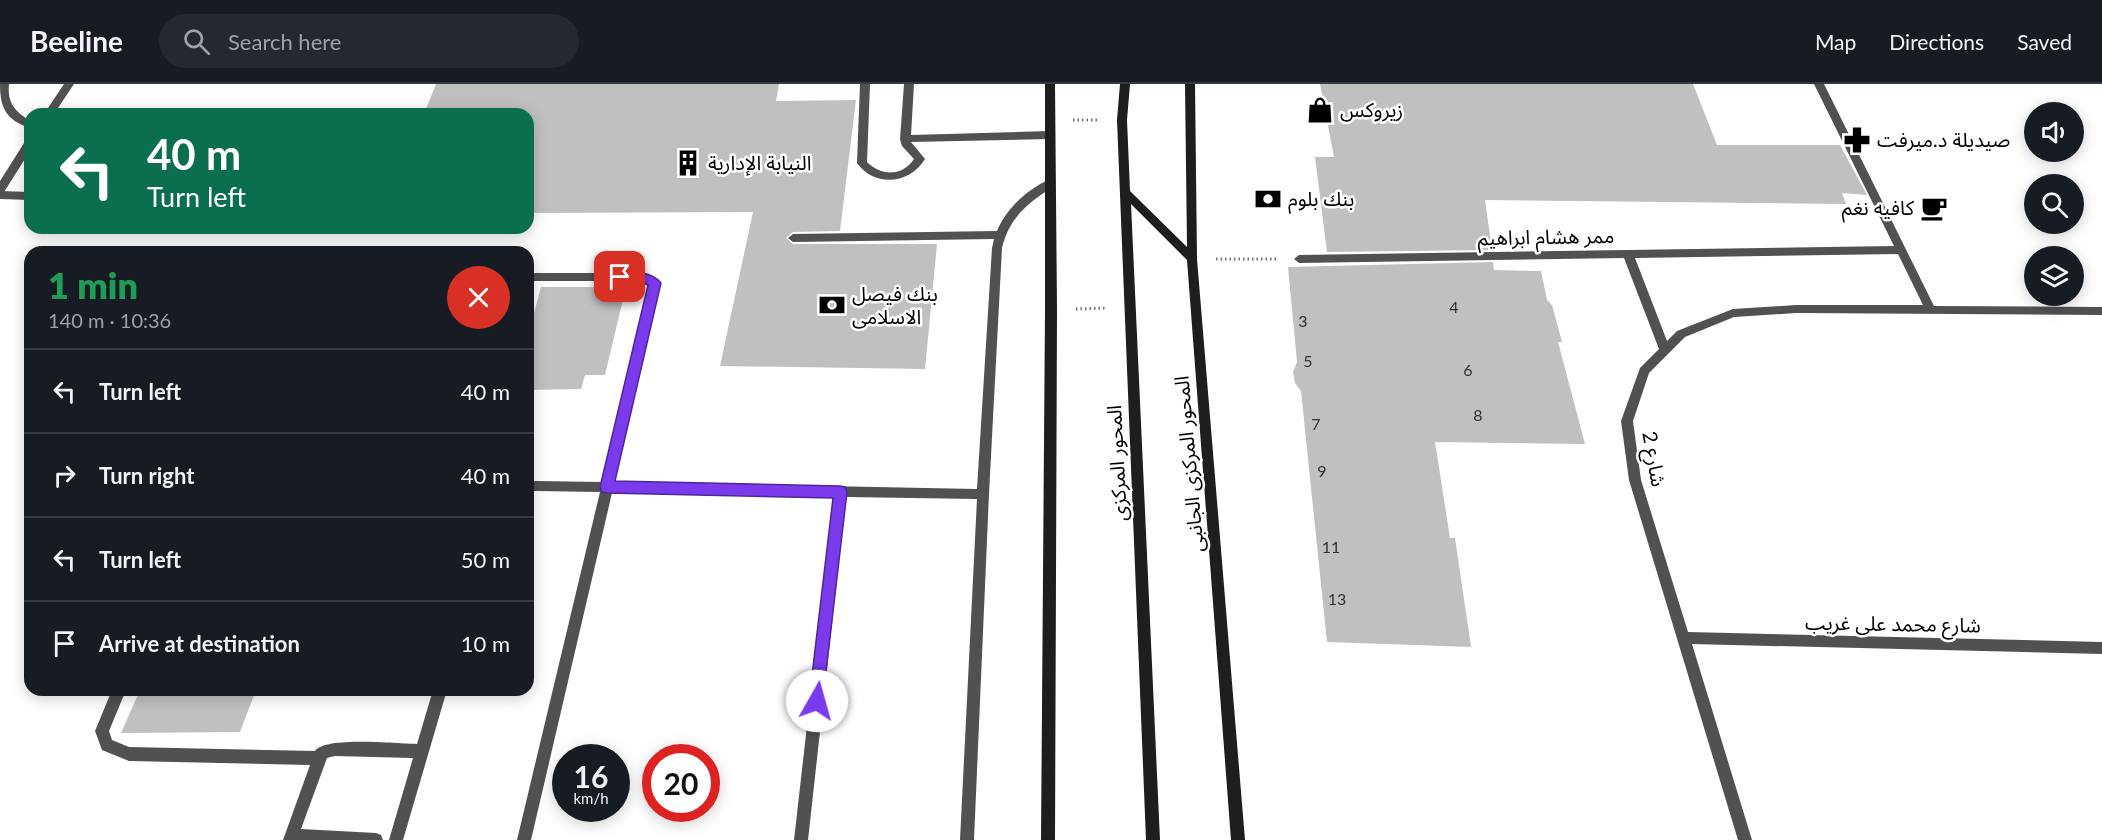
<!DOCTYPE html>
<meta charset="utf-8">
<style>
body{margin:0;font-family:Lato,"Noto Sans Arabic",sans-serif;background:#242831;color:#f1f3f6;height:100vh;display:flex;flex-direction:column;font-size:22px;white-space:nowrap}
*{box-sizing:border-box;margin:0}
p{font-size:20px;color:#9ea1a6}
.icon{flex:none;width:33px;height:33px;fill:none;stroke:currentColor;stroke-width:2;stroke-linecap:round;stroke-linejoin:round}
.map{position:relative;flex:1;overflow:hidden}
.panel{position:absolute;left:24px;top:162px;width:510px;height:450px;display:flex;flex-direction:column;background:#171b24;border-radius:18px;box-shadow:0 3px 15px #0003}
.panel>*{flex:none}
.banner{position:absolute;left:24px;top:24px;width:510px;height:126px;border-radius:18px;box-shadow:0 3px 15px #0003;background:#0b6e4f;color:#fff;overflow:hidden}
.controls{position:absolute;left:2024px;top:18px;display:grid;gap:12px}
.controls a{display:grid;place-items:center;width:60px;height:60px;border-radius:50%;background:#171b24;box-shadow:0 3px 15px #0003;font-size:30px}
.speed{position:absolute;left:552px;top:660px;display:flex;gap:12px;font-size:30px;font-weight:700;text-align:center}
.speed>*{display:grid;place-content:center;width:78px;height:78px;border-radius:50%;background:#171b24;box-shadow:0 3px 15px #0003;line-height:1}
.speed small{font-size:15px;font-weight:400}
.speed .limit{border:9px solid #d22;background:#fff;color:#111}
.pin{position:absolute;display:grid;place-items:center;width:51px;height:51px;color:#fff;margin:-26px;border-radius:12px;box-shadow:0 3px 9px #0006}
.me{position:absolute;width:66px;margin:-33px;rotate:7deg;stroke-linejoin:round;filter:drop-shadow(0 0 4px #0008)}
.turn{display:flex;align-items:center;gap:21px;height:126px;padding:0 24px;font-size:27px}
.turn .icon{width:78px;height:78px;stroke-width:2.5}
.turn b{display:block;font-size:42px;line-height:51px}
.round{display:grid;place-items:center;flex:none;width:63px;height:63px;border-radius:32px;background:#242831}
.head{display:flex;align-items:center;justify-content:space-between;height:102px;padding:0 24px}
h1{font-size:36px;font-weight:800;line-height:45px;color:#1e9e55}
ul{padding:0;list-style:none}
li{display:flex;align-items:center;gap:18px;height:84px;padding:0 24px;border-top:2px solid #363941}
li div{flex:1}
li b{display:block;font-size:22px}
li em{font-style:normal}
header{display:flex;align-items:center;gap:36px;box-sizing:border-box;height:84px;padding:0 30px;background:#171b24;border-bottom:2px solid #363941}
header strong{font-size:28px}
nav{display:flex;gap:33px;margin-inline-start:auto;font-size:21px}
.search{width:420px;height:54px;background:#242831;display:flex;align-items:center;gap:15px;box-sizing:border-box;padding:0 21px;border-radius:33px;color:#9ea1a6;font-size:22px}
.map>svg:first-child{display:block}
</style>
<header>
<strong>Beeline</strong>
<div class="search"><svg class="icon" aria-label="search" viewBox="0 0 24 24"><circle cx="10" cy="10" r="6"/><path d="M15 15l6 6"/></svg>Search here</div>
<nav><a>Map</a><a>Directions</a><a>Saved</a></nav>
</header>
<div class="map">
<svg width="2102" height="756" viewBox="0 0 2102 756">
<rect width="100%" height="100%" fill="#fff"/>
<!-- building -->
<g fill="#c0c0c0">
<polygon points="436,0 779,0 776,17 856,16 840,147 793,148 786,154 793,160 937,160 925,285 720,282 753,128 528,129 528,30 424,30"/>
<polygon points="1320,0 1693,0 1717,61 1840,61 1867,111 1842,109 1846,120 1485,116 1492,166 1327,168 1315,73 1334,73"/>
<polygon points="1493,178 1494,186 1541,187 1547,216 1552,221 1562,258 1558,258 1585,360 1435,358 1450,454 1455,454 1471,563 1327,558 1301,307 1295,299 1293,288 1297,278 1288,183"/>
<polygon points="541,203 626,203 605,291 585,291 581,305 528,306 528,229 534,229"/>
<polygon points="140,606 256,606 240,648 121,649"/>
</g>
<g fill="none" stroke-linecap="round" stroke-linejoin="round">
<!-- path -->
<g stroke="#737373" stroke-width="3" stroke-dasharray="1.5 3" stroke-linecap="butt">
<polyline points="1073,36 1099,36"/>
<polyline points="1216,175 1277,175"/>
<polyline points="1076,225 1107,224"/>
</g>
<!-- lane -->
<g fill="#515151" fill-rule="evenodd">
<path d="M0,0H9C7,19 15,27 30,37V44C6,36 0,24 0,0Z"/>
<path d="M860,0H870L867,78C881,92 902,93 914,75L902,62L900,55L904,0H914L911,51L1050,47L1055,51L1050,55L911,58L925,75C910,100 875,104 857,79Z"/>
<path d="M1051,95L1055,96V102C1029,117 1009,134 1002,164L989,410L974,756H960L977,415L846,413L808,756H794L833,413L612,409L531,756H517L600,408L535,407L528,409V399L535,397L602,398L649,201L642,197H528V189H643L659,196L660,199L614,398L977,405L992,164L994,155L793,158L788,154L793,150L997,147C1006,125 1028,104 1051,95Z"/>
<polygon points="0,107 30,108 30,116 0,115"/>
<path d="M112,606H126L109,647L112,656L129,663L315,667C326,652 398,660 417,660L433,606H447L403,756H389L413,674L335,672L327,674L301,745L376,749L381,751L383,756H283L310,681L129,677L102,666L95,647Z"/>
</g>
<!-- street -->
<g fill="#515151" fill-rule="evenodd">
<polygon points="64,0 74,0 54,30 44,30"/>
<path d="M1814,0H1824L1934,222L2102,223V231L1796,229L1734,233L1685,253L1649,289L1633,337L1641,396L1688,548L2102,558V570L1692,560L1752,756H1738L1629,396L1621,337L1640,284L1659,265L1624,174L1299,179L1294,175L1299,171L1894,162ZM1898,170L1923,221H1796L1733,225L1677,247L1667,257L1635,174Z"/>
<polygon points="30,55 30,67 4,108 0,109 0,97 26,56"/>
</g>
<!-- secondary -->
<g fill="#1e1e1e" fill-rule="evenodd">
<polygon points="1045,0 1055,0 1057,226 1055,756 1041,756 1045,226"/>
<polygon points="1120,0 1130,0 1127,36 1130,107 1187,163 1185,0 1195,0 1197,175 1245,756 1231,756 1187,176 1131,120 1160,756 1146,756 1117,36"/>
</g>
</g>
<!-- route -->
<path fill="#7c3aed" stroke="#51269a" stroke-width="1.5" d="M620,188C635,188 651,187 661,199L615,397L840,402L845,403L847,408L822,622L817,624L811,622L809,617L833,414L607,409L602,408L600,403L648,201L641,198L616,196L614,193Z"/>
<!-- icons -->
<defs>
<g id="shop-bare" transform="scale(2.07)"><path d="M-5-2.5h2.3a2.7 3.5 0 0 1 5.4 0H5L5.5 6h-11ZM-1.5-2.5h3a1.5 2.3 0 0 0-3 0Z" fill="#000" stroke="#fff" stroke-width="2.5" paint-order="stroke"/></g>
<g id="pharmacy-bare" transform="scale(2.07)"><path d="M-2-6h4v4h4v4h-4v4h-4v-4h-4v-4h4Z" fill="#000" stroke="#fff" stroke-width="2.5" paint-order="stroke"/></g>
<g id="building-bare" transform="scale(2.07)"><path d="M-4-6H4V6H1V3H-1V6H-4ZM-2.5-4.3h1.7v1.8h-1.7ZM.8-4.3h1.7v1.8H.8ZM-2.5-1h1.7V.8h-1.7ZM.8-1h1.7V.8H.8Z" fill="#000" stroke="#fff" stroke-width="2.5" paint-order="stroke"/></g>
<g id="bank-bare" transform="scale(2.07)"><path d="M-6-4H6V4H-6ZM0-2.3a2.3 2.3 0 1 0 0 4.6a2.3 2.3 0 1 0 0-4.6Z" fill="#000" stroke="#fff" stroke-width="2.5" paint-order="stroke"/></g>
<g id="cafe-bare" transform="scale(2.07)"><path d="M-5.5-4.5H6V0H3Q3 3.5 0 3.5H-2.5Q-5.5 3.5-5.5 0ZM3-3.2v2h1.7v-2ZM-6 4.5H4V6H-6Z" fill="#000" stroke="#fff" stroke-width="2.5" paint-order="stroke"/></g>
</defs>
<g fill-rule="evenodd">
<use href="#shop-bare" x="1320" y="26"/>
<use href="#pharmacy-bare" x="1857" y="56"/>
<use href="#building-bare" x="688" y="79"/>
<use href="#bank-bare" x="1268" y="115"/>
<use href="#cafe-bare" x="1934" y="124"/>
<use href="#bank-bare" x="832" y="221"/>
</g>
<g text-anchor="middle" stroke-width="5" stroke-linejoin="round" paint-order="stroke">
<!-- number labels -->
<g font-size="16" fill="#303030">
<text x="1454" y="229">4</text>
<text x="1303" y="243">3</text>
<text x="1308" y="283">5</text>
<text x="1468" y="292">6</text>
<text x="1478" y="337">8</text>
<text x="1316" y="346">7</text>
<text x="1322" y="393">9</text>
<text x="1331" y="469">11</text>
<text x="1337" y="521">13</text>
</g>
<!-- poi labels -->
<g font-size="20" fill="#000" stroke="#fff" text-anchor="start">
<text x="1340" y="33">زيروكس</text>
<text x="1877" y="63">صيديلة د.ميرفت</text>
<text x="708" y="86">النيابة الإدارية</text>
<text x="1288" y="122">بنك بلوم</text>
<text x="1914" y="131" text-anchor="end">كافيه نغم</text>
<text x="852" y="217">بنك فيصل<tspan x="852" dy="23">الاسلامى</tspan></text>
</g>
<!-- street labels -->
<g font-size="20" fill="#000" stroke="#fff">
<text transform="translate(1546 153) rotate(-1)" y="7">ممر هشام ابراهيم</text>
<text transform="translate(1654 375) rotate(80)" y="7">شارع 2</text>
<text transform="translate(1117 379) rotate(-93)" y="7">المحور المركزى</text>
<text transform="translate(1189 380) rotate(-95)" y="7">المحور المركزى الجانبى</text>
<text transform="translate(1893 540) rotate(1)" y="7">شارع محمد على غريب</text>
</g>
</g>
</svg>
<div class="controls">
<a><svg class="icon" aria-label="sound" viewBox="0 0 24 24"><path d="M4 9h4l5-4v14l-5-4H4zM17 9q2 3 0 6"/></svg></a>
<a><svg class="icon" aria-label="search" viewBox="0 0 24 24"><circle cx="10" cy="10" r="6"/><path d="M15 15l6 6"/></svg></a>
<a><svg class="icon" aria-label="layers" viewBox="0 0 24 24"><path d="M12 4l9 5-9 5-9-5zM3 14l9 5 9-5"/></svg></a>
</div>
<div class="speed"><div>16<small>km/h</small></div><div class="limit">20</div></div>
<div class="pin" style="left:620px;top:193px;background:#d93025"><svg class="icon" aria-label="arrive" viewBox="0 0 24 24"><path d="M6 21V4h12l-3 4 3 4H6"/></svg></div>
<svg class="me" style="left:817px;top:617px" viewBox="-20 -20 40 40"><circle r="19" fill="#fff"/><path d="M0-13L10 11 0 6-10 11z" fill="#7c3aed"/></svg>
<div class="banner">
<div class="turn"><svg class="icon" aria-label="left" viewBox="0 0 24 24"><path d="M17 20v-9H6M10 6l-5 5 5 5"/></svg><div><b>40 m</b>Turn left</div></div>
</div>
<section class="panel">
<div class="head"><div><h1>1 min</h1><p>140 m · 10:36</p></div><a class="round" style="background:#d93025;color:#fff"><svg class="icon" aria-label="close" viewBox="0 0 24 24"><path d="M6 6l12 12M18 6L6 18"/></svg></a></div>
<ul>
<li><svg class="icon" aria-label="left" viewBox="0 0 24 24"><path d="M17 20v-9H6M10 6l-5 5 5 5"/></svg><div><b>Turn left</b></div><em>40 m</em></li>
<li><svg class="icon" aria-label="right" viewBox="0 0 24 24"><path d="M7 20v-9h11M14 6l5 5-5 5"/></svg><div><b>Turn right</b></div><em>40 m</em></li>
<li><svg class="icon" aria-label="left" viewBox="0 0 24 24"><path d="M17 20v-9H6M10 6l-5 5 5 5"/></svg><div><b>Turn left</b></div><em>50 m</em></li>
<li><svg class="icon" aria-label="arrive" viewBox="0 0 24 24"><path d="M6 21V4h12l-3 4 3 4H6"/></svg><div><b>Arrive at destination</b></div><em>10 m</em></li>
</ul>
</section>
</div>
